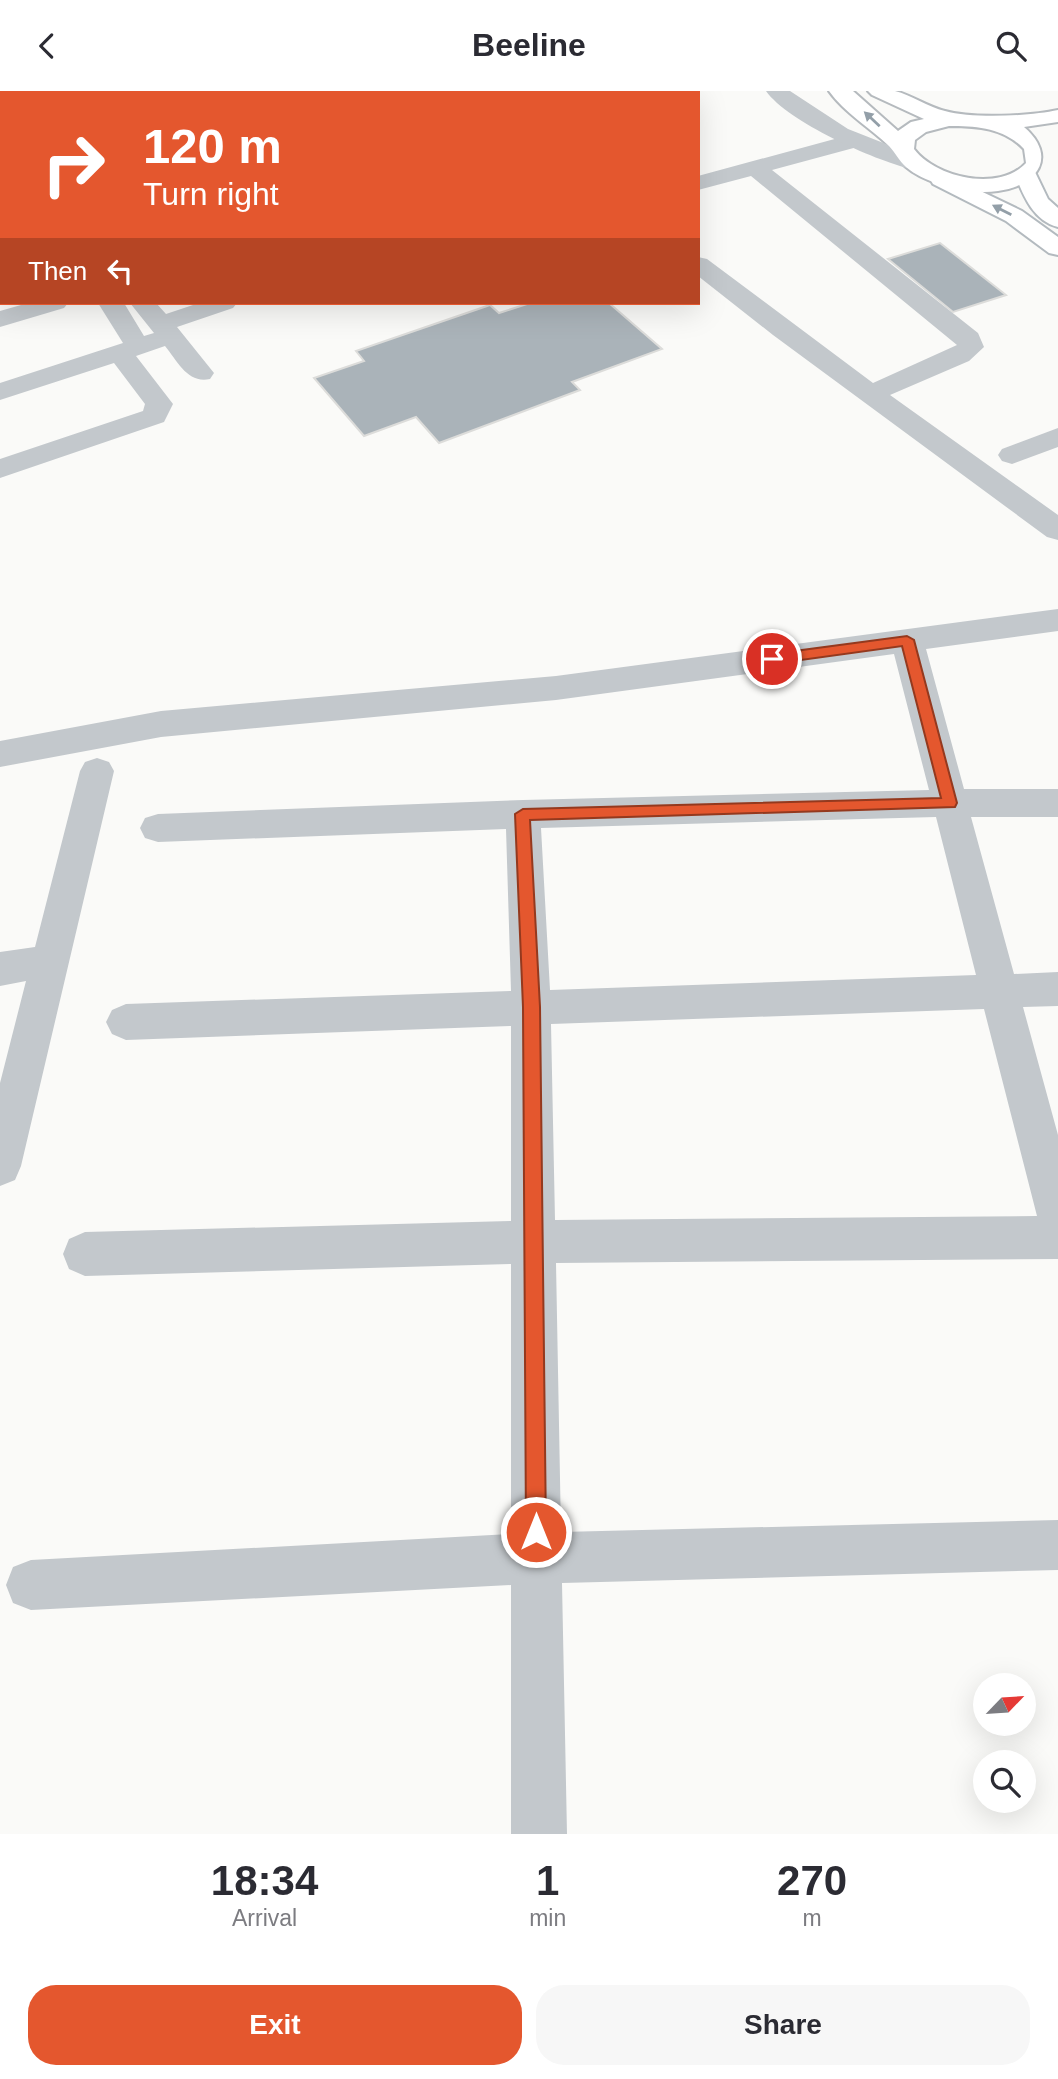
<!DOCTYPE html>
<style>
body{margin:0;font-family:Helvetica,sans-serif;background:#f7f7f7;color:#2b2b33;height:100vh;display:flex;flex-direction:column;font-size:26px;white-space:nowrap}
*{box-sizing:border-box;margin:0}
p{font-size:23px;color:#7c7c81}
.icon{flex:none;width:38px;height:38px;fill:none;stroke:currentColor;stroke-width:2;stroke-linecap:round;stroke-linejoin:round}
.map{position:relative;height:1743px;overflow:hidden}
.drawer{display:flex;flex-direction:column;background:#fff;flex:1}
.drawer>*{flex:none}
.top-card{position:absolute;left:0px;top:0px;width:700px;height:214px;box-shadow:0 7px 28px #0002;background:#e4572e;color:#fff;overflow:hidden}
.needle{width:46px;rotate:65deg}
.controls{position:absolute;left:973px;top:1582px;display:grid;gap:14px}
.controls a{display:grid;place-items:center;width:63px;height:63px;border-radius:50%;background:#fff;box-shadow:0 7px 28px #0002;font-size:35px}
.pin{position:absolute;display:grid;place-items:center;width:60px;height:60px;color:#fff;margin:-30px;border:4px solid #fff;border-radius:50%;box-shadow:0 2px 7px #0007}
.me{position:absolute;width:77px;margin:-38px;rotate:0deg;stroke-linejoin:round;filter:drop-shadow(0 0 5px #0008)}
.turn{display:flex;align-items:center;gap:24px;height:147px;padding:0 28px;font-size:32px}
.turn .icon{width:91px;height:91px;stroke-width:2.5}
.turn b{display:block;font-size:49px;line-height:60px}
.then{display:flex;align-items:center;height:66px;padding:0 28px;background:#0003;gap:14px;font-size:26px}
.eta{display:flex;justify-content:space-evenly;align-items:center;height:119px;text-align:center}
.eta b{font-size:42px;font-weight:600;line-height:49px}
.cta{display:flex;gap:14px;margin-top:auto;padding:14px 28px}
.cta a{flex:1;height:80px;border-radius:28px;background:#e4572e;color:#fff;font-size:28px;font-weight:600;line-height:80px;text-align:center}
.cta a+a{background:#f7f7f7;color:#2b2b33}
header{display:flex;justify-content:space-between;align-items:center;height:91px;padding:0 28px;background:#fff;font-size:32px;font-weight:600}
.map>svg:first-child{display:block}
</style>
<header><svg class="icon" aria-label="back" viewBox="0 0 24 24"><path d="M15 5l-7 7 7 7"/></svg>Beeline<svg class="icon" aria-label="search" viewBox="0 0 24 24"><circle cx="10" cy="10" r="6"/><path d="M15 15l6 6"/></svg></header>
<div class="map">
<svg width="1058" height="1743" viewBox="0 0 1058 1743">
<rect width="100%" height="100%" fill="#fafaf8"/>
<!-- building -->
<g fill="#aab3b9" stroke="#dcdcda" stroke-width="2">
<polygon points="940,152 1006,204 953,221 888,168"/>
<polygon points="530,212 609,212 662,258 572,291 580,299 439,352 416,326 364,345 314,287 364,270 356,260 490,214 499,222"/>
</g>
<g fill="none" stroke-linecap="round" stroke-linejoin="round">
<!-- secondary casing -->
<g stroke="#b3babf" stroke-width="4">
<g id="secondary">
<path d="M1027,79L1035,81L1048,108L1058,117V136C1034,130 1024,106 1016,86L1019,81Z"/>
<polygon points="941,81 1022,120 1058,146 1058,164 1049,162 1006,130 933,93 930,88 933,83"/>
</g>
</g>
<!-- primary casing -->
<g stroke="#b5babe" stroke-width="4">
<path id="primary" d="M829,0H853L898,40L911,31L924,28L872,4L868,0C877,0 887,0 895,0C911,4 928,16 945,20C973,28 1030,25 1058,19V31L1024,36C1058,65 1038,95 998,100C979,103 957,99 939,93C927,89 915,84 906,76C899,70 895,61 889,55C870,37 844,21 829,0ZM949,35C977,35 1004,37 1024,58L1026,72C999,101 936,87 914,58L915,49L926,41Z"/>
</g>
<!-- minor -->
<g fill="#c3c8cc" fill-rule="evenodd">
<polygon points="185,0 211,0 184,2"/>
<polygon points="244,0 266,0 267,2 246,2"/>
<polygon points="419,0 445,0 418,2"/>
<polygon points="0,34 2,35 2,50 0,49"/>
<polygon points="853,43 861,45 864,50 861,55 772,79 978,242 984,256 969,270 890,304 1058,424 1058,449 1047,446 773,244 698,185 698,166 707,168 873,292 957,254 751,85 698,99 698,85"/>
<polygon points="28,212 68,212 64,217 0,236 0,220"/>
<path d="M98,212H124L144,245L154,242L130,212H156L166,223L199,212H237L233,217L177,236L214,282L210,288C188,293 178,271 165,255L136,265L173,313L164,331L0,387V368L143,320L145,313L114,272L0,309V292L123,252Z"/>
<polygon points="1058,337 1058,356 1012,373 1002,370 998,364 1002,358"/>
<path d="M1058,518V540L926,558L964,698H1058V726H971L1014,883L1058,881V915L1023,916L1058,1044V1168L556,1172L561,1441L1058,1429V1479L562,1492L567,1743H511V1494L31,1519L13,1512L6,1494L13,1476L31,1469L511,1443V1173L85,1185L69,1178L63,1163L69,1148L85,1141L511,1130V935L126,949L112,943L106,931L112,919L126,913L511,900L506,738L158,751L145,747L140,737L145,727L158,723L523,709L929,699L894,563L556,609L161,646L0,676V650L161,620L556,585ZM936,726L976,884L550,899L541,737ZM984,918L1037,1125L555,1129L551,933Z"/>
<polygon points="97,667 109,671 114,680 21,1075 15,1089 0,1095 0,992 26,890 0,895 0,861 35,856 80,680 85,671"/>
</g>
<!-- tertiary -->
<path fill="#c3c8cc" fill-rule="evenodd" d="M766,0H790L848,38L919,66L922,71L919,76L911,78C874,69 788,31 766,0Z"/>
<!-- secondary -->
<use href="#secondary" fill="#fff" fill-rule="evenodd"/>
<!-- primary -->
<use href="#primary" fill="#fff" fill-rule="evenodd"/>
</g>
<!-- one-way arrows -->
<defs><path id="oneway-solid" d="M-6-.8H1V-3.2L6.5 0L1 3.2V.8H-6Z" transform="scale(1.75)"/></defs>
<g fill="#939fa8">
<use href="#oneway-solid" transform="translate(872 28) rotate(-137)"/>
<use href="#oneway-solid" transform="translate(1002 119) rotate(-153)"/>
</g>
<!-- route -->
<polygon fill="#e4572e" stroke="#94391e" stroke-width="2" points="907,545 914,549 957,712 955,716 530,729 540,916 546,1441 543,1448 536,1451 529,1448 526,1441 523,916 515,723 523,718 941,707 902,555 772,573 765,568 772,563"/>
</svg>
<div class="controls">
<a><svg class="needle" viewBox="-14 -14 28 28"><path d="M0-13l5 13h-10z" fill="#e53935"/><path d="M0 13l5-13h-10z" fill="#7c7c81"/></svg></a>
<a><svg class="icon" aria-label="search" viewBox="0 0 24 24"><circle cx="10" cy="10" r="6"/><path d="M15 15l6 6"/></svg></a>
</div>
<div class="pin" style="left:772px;top:568px;background:#d93025"><svg class="icon" aria-label="arrive" viewBox="0 0 24 24"><path d="M6 21V4h12l-3 4 3 4H6"/></svg></div>
<svg class="me" style="left:536px;top:1441px" viewBox="-20 -20 40 40"><circle r="17" fill="#e4572e" stroke="#fff" stroke-width="3"/><path d="M0-11L8 9 0 5-8 9z" fill="#fff"/></svg>
<div class="top-card">
<div class="turn"><svg class="icon" aria-label="right" viewBox="0 0 24 24"><path d="M7 20v-9h11M14 6l5 5-5 5"/></svg><div><b>120 m</b>Turn right</div></div>
<div class="then">Then<svg class="icon" aria-label="left" viewBox="0 0 24 24"><path d="M17 20v-9H6M10 6l-5 5 5 5"/></svg></div>
</div>
</div>
<section class="drawer">
<div class="eta">
<div><b>18:34</b><p>Arrival</p></div>
<div><b>1</b><p>min</p></div>
<div><b>270</b><p>m</p></div>
</div>
<div class="cta"><a>Exit</a><a>Share</a></div>
</section>
